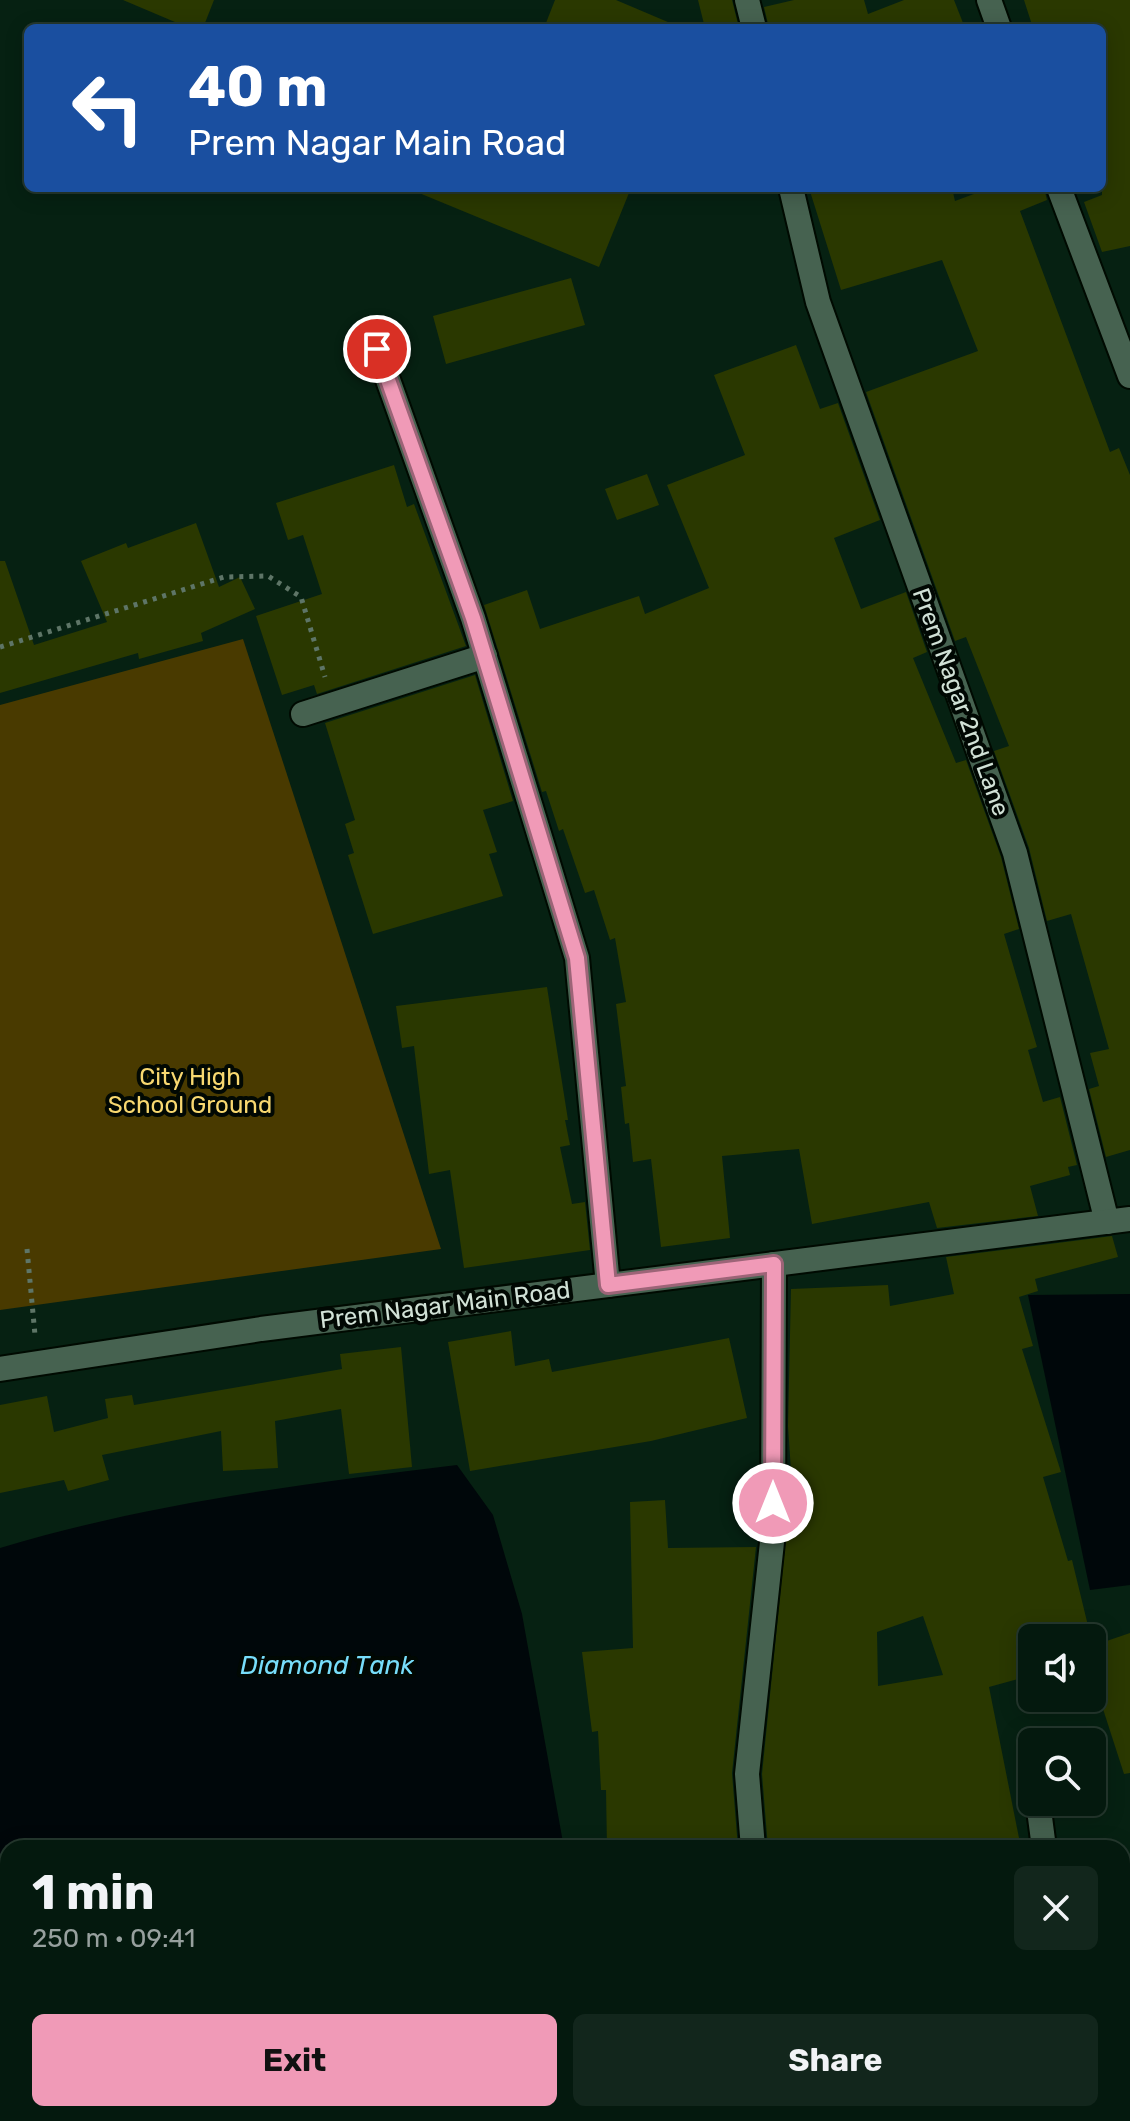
<!DOCTYPE html>
<meta charset="utf-8">
<style>
body{margin:0;font-family:Rubik,sans-serif;background:#12261c;color:#f1f3f6;height:100vh;display:flex;flex-direction:column;font-size:30px;white-space:nowrap}
*{box-sizing:border-box;margin:0}
p{font-size:26px;color:#97a09e}
.icon{flex:none;width:44px;height:44px;fill:none;stroke:currentColor;stroke-width:2;stroke-linecap:round;stroke-linejoin:round}
.map{position:relative;flex:1;overflow:hidden}
.sheet{position:absolute;left:0px;top:1840px;width:1130px;height:282px;display:flex;flex-direction:column;background:#04190e;border-radius:24px 24px 0 0;box-shadow:0 4px 20px #0003,0 0 0 2px #25382e}
.sheet>*{flex:none}
.top-card{position:absolute;left:24px;top:24px;width:1082px;height:168px;border-radius:12px;box-shadow:0 4px 20px #0003,0 0 0 2px #25382e;background:#1a4fa0;color:#fff;overflow:hidden}
.controls{position:absolute;left:1018px;top:1624px;display:grid;gap:16px}
.controls a{display:grid;place-items:center;width:88px;height:88px;border-radius:12px;background:#04190e;box-shadow:0 4px 20px #0003,0 0 0 2px #25382e;font-size:40px}
.pin{position:absolute;display:grid;place-items:center;width:68px;height:68px;color:#fff;margin:-34px;border:4px solid #fff;border-radius:50%;box-shadow:0 2px 8px #0007}
.me{position:absolute;width:88px;margin:-44px;rotate:0deg;stroke-linejoin:round;filter:drop-shadow(0 0 6px #0008)}
.turn{display:flex;align-items:center;gap:28px;height:168px;padding:0 32px;font-size:36px}
.turn .icon{width:104px;height:104px;stroke-width:2.5}
.turn b{display:block;font-size:56px;line-height:68px}
.round{display:grid;place-items:center;flex:none;width:84px;height:84px;border-radius:12px;background:#12261c}
.head{display:flex;align-items:center;justify-content:space-between;height:136px;padding:0 32px}
h1{font-size:48px;font-weight:700;line-height:60px}
.primary-button{display:flex;gap:16px;margin-top:auto;padding:16px 32px}
.primary-button a{flex:1;height:92px;border-radius:12px;background:#f09ab7;color:#111;font-size:32px;font-weight:700;line-height:92px;text-align:center}
.primary-button a+a{background:#12261c;color:#f1f3f6}
.map>svg:first-child{display:block}
</style>
<div class="map">
<svg width="1130" height="2121" viewBox="0 0 1130 2121">
<rect width="100%" height="100%" fill="#062112"/>
<!-- green -->
<polygon fill="#493a00" points="243,639 441,1249 0,1310 0,705"/>
<!-- water -->
<g fill="#00070a">
<polygon points="1130,1294 1130,1585 1090,1590 1028,1295"/>
<path d="M457,1465L493,1515L522,1614L564,1848H8V1933L0,1911V1548C149,1503 303,1484 457,1465Z"/>
<polygon points="83,2114 445,2114 424,2121 89,2121"/>
</g>
<!-- building -->
<g fill="#2a3800" fill-rule="evenodd">
<polygon points="123,0 214,0 203,28 189,28"/>
<polygon points="555,0 616,0 682,28 544,28"/>
<polygon points="698,0 732,0 739,28 705,28"/>
<polygon points="794,0 864,0 868,14 904,0 954,0 965,28 769,28 764,7"/>
<polygon points="1024,0 1130,0 1130,246 1102,252 1084,202 1102,195 1102,28 1033,28"/>
<polygon points="407,188 631,188 599,267"/>
<polygon points="809,188 952,188 955,201 990,188 1044,188 1047,200 1020,211 1110,452 1119,448 1130,475 1130,1150 1106,1157 1089,1089 1099,1086 1090,1053 1109,1049 1071,914 1047,921 1029,848 994,751 1009,746 966,637 955,641 866,392 978,351 942,260 841,290"/>
<polygon points="571,278 585,325 446,364 433,316"/>
<polygon points="796,345 820,409 838,403 880,520 834,538 861,609 906,592 927,652 913,658 956,763 966,760 1001,857 1019,929 1004,934 1037,1047 1028,1050 1043,1102 1060,1097 1077,1165 1068,1167 1070,1175 1030,1186 1038,1216 937,1228 929,1202 812,1224 799,1149 722,1156 730,1238 661,1247 651,1159 633,1162 629,1123 625,1124 621,1087 626,1086 616,1004 626,1002 615,938 610,940 594,890 585,893 563,829 559,831 546,791 542,792 484,605 527,590 540,629 639,596 645,614 709,588 667,485 745,455 714,375"/>
<polygon points="394,465 407,507 414,504 466,646 317,694 314,685 282,695 256,616 322,594 303,535 288,540 276,503"/>
<polygon points="647,474 659,505 617,520 605,489"/>
<polygon points="196,523 219,587 240,577 255,609 201,633 203,641 139,659 138,653 0,693 0,561 5,561 34,645 107,622 81,561 126,543 128,548"/>
<polygon points="475,675 513,801 483,810 497,852 489,854 503,896 373,934 348,855 354,853 345,824 355,820 325,723"/>
<polygon points="547,987 568,1120 565,1120 570,1145 560,1147 572,1204 585,1202 590,1250 464,1268 450,1170 429,1174 414,1046 402,1048 396,1006"/>
<path d="M1112,1236L1118,1257L1035,1279L1038,1291L1019,1297L1033,1346L1022,1349L1061,1472L1043,1477L1068,1561L1072,1560L1091,1638H1032V1675L989,1687L1021,1848H768L762,1774L788,1517L794,1516L788,1426L791,1289L888,1285L890,1306L954,1294L946,1257ZM923,1616L943,1675L878,1686L877,1632Z"/>
<polygon points="511,1331 515,1366 549,1359 552,1372 729,1338 747,1418 651,1441 470,1471 448,1342"/>
<polygon points="401,1347 412,1467 349,1474 341,1409 275,1421 278,1468 223,1471 221,1431 102,1455 109,1480 68,1491 64,1480 0,1493 0,1405 47,1396 54,1432 108,1418 105,1399 132,1395 134,1405 342,1369 340,1354"/>
<polygon points="665,1500 668,1548 756,1547 732,1773 738,1848 607,1848 606,1790 601,1790 598,1731 592,1732 582,1652 633,1648 630,1502"/>
<polygon points="1130,1633 1130,1773 1124,1774 1092,1675 1092,1646"/>
</g>
<g fill="none" stroke-linecap="round" stroke-linejoin="round">
<!-- minor casing -->
<g stroke="#000a01" stroke-width="28">
<g id="minor">
<polyline points="747,0 754,28"/>
<polyline points="989,0 999,28"/>
<polyline points="791,188 818,302 1015,853 1107,1222"/>
<polyline points="1059,188 1130,376"/>
<polyline points="377,349 473,618 577,958 608,1285"/>
<polyline points="303,714 485,656"/>
<polyline points="0,1369 261,1329 1130,1219"/>
<polyline points="1031,1742 1032,1750"/>
<polyline points="1038,1802 1044,1848"/>
<polyline points="753,1848 747,1774 773,1533 774,1264"/>
<polyline points="886,2114 891,2121"/>
<polyline points="1104,2114 1106,2121"/>
<polyline points="670,2121 677,2114"/>
</g>
</g>
<!-- path -->
<g stroke="#5e7567" stroke-width="5" stroke-dasharray="4 6" stroke-linecap="butt">
<polyline points="0,647 224,577 268,576 301,597 325,677"/>
<polyline points="27,1249 35,1335"/>
</g>
<!-- minor -->
<use href="#minor" stroke="#466250" stroke-width="24"/>
</g>
<g fill="none" stroke-linecap="round" stroke-linejoin="round">
<!-- route casing -->
<g stroke="#9c6477" stroke-width="20">
<polyline id="route" points="377,349 473,618 577,958 608,1285 774,1264 773,1503"/>
</g>
<!-- route -->
<use href="#route" stroke="#f09ab7" stroke-width="14"/>
</g>
<g text-anchor="middle" stroke-width="8" stroke-linejoin="round" paint-order="stroke">
<!-- street labels -->
<g font-size="24" fill="#d1e1d6" stroke="#010803">
<text transform="translate(961 702) rotate(70)" y="8">Prem Nagar 2nd Lane</text>
<text transform="translate(445 1305) rotate(-7)" y="8">Prem Nagar Main Road</text>
</g>
<!-- park labels -->
<g font-size="24" fill="#f8d870" stroke="#010803">
<text x="190" y="1085">City High<tspan x="190" dy="28">School Ground</tspan></text>
</g>
<!-- water labels -->
<g font-size="26" font-style="italic" fill="#77ddfa" stroke="#010803">
<text x="327" y="1674">Diamond Tank</text>
</g>
</g>
</svg>
<div class="controls">
<a><svg class="icon" aria-label="sound" viewBox="0 0 24 24"><path d="M4 9h4l5-4v14l-5-4H4zM17 9q2 3 0 6"/></svg></a>
<a><svg class="icon" aria-label="search" viewBox="0 0 24 24"><circle cx="10" cy="10" r="6"/><path d="M15 15l6 6"/></svg></a>
</div>
<div class="pin" style="left:377px;top:349px;background:#d93025"><svg class="icon" aria-label="arrive" viewBox="0 0 24 24"><path d="M6 21V4h12l-3 4 3 4H6"/></svg></div>
<svg class="me" style="left:773px;top:1503px" viewBox="-20 -20 40 40"><circle r="17" fill="#f09ab7" stroke="#fff" stroke-width="3"/><path d="M0-11L8 9 0 5-8 9z" fill="#fff"/></svg>
<div class="top-card">
<div class="turn"><svg class="icon" aria-label="left" viewBox="0 0 24 24"><path d="M17 20v-9H6M10 6l-5 5 5 5"/></svg><div><b>40 m</b>Prem Nagar Main Road</div></div>
</div>
<section class="sheet">
<div class="head"><div><h1>1 min</h1><p>250 m · 09:41</p></div><a class="round"><svg class="icon" aria-label="close" viewBox="0 0 24 24"><path d="M6 6l12 12M18 6L6 18"/></svg></a></div>
<div class="primary-button"><a>Exit</a><a>Share</a></div>
</section>
</div>
